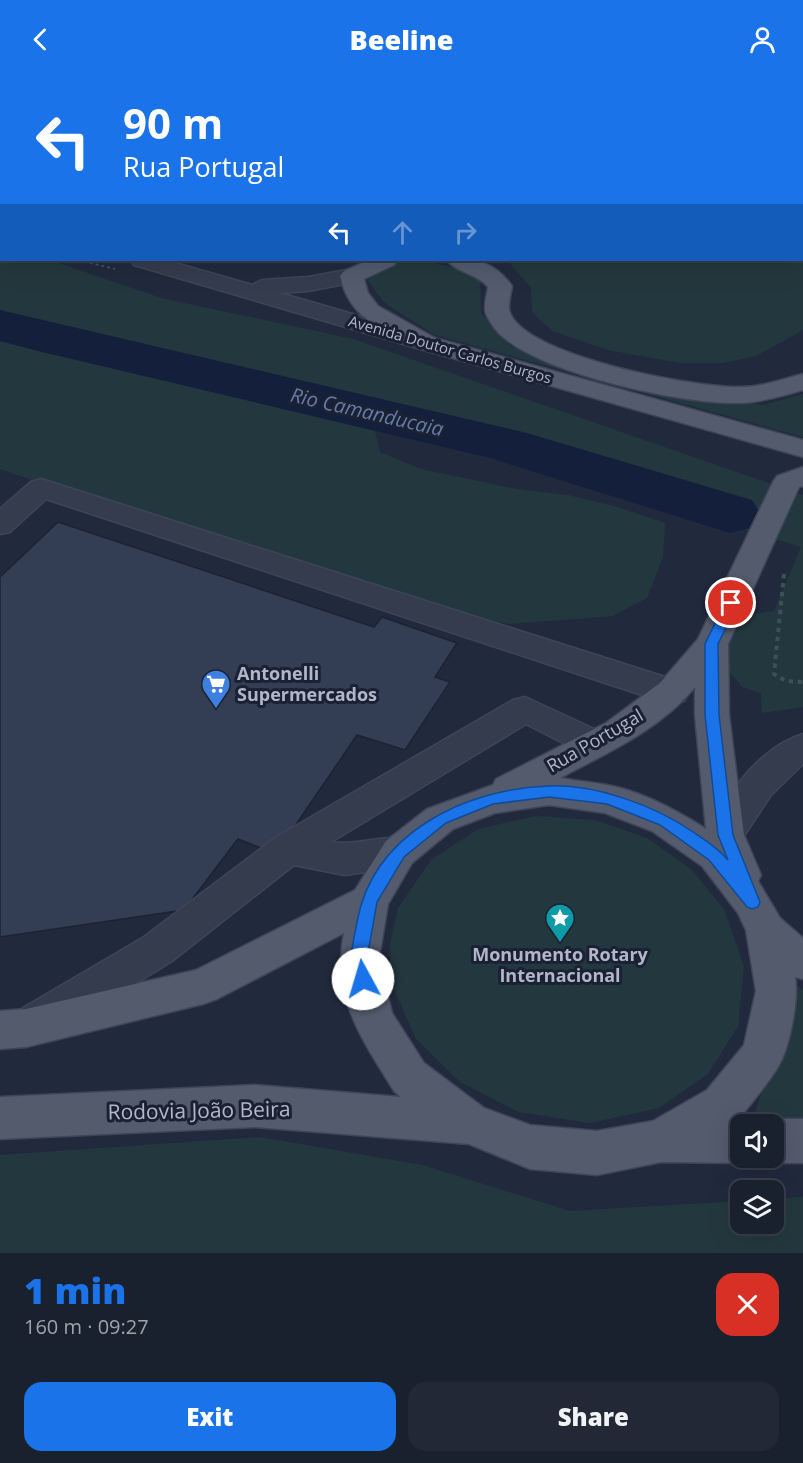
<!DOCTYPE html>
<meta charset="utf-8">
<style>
body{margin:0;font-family:"Open Sans",sans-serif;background:#222836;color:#f1f3f6;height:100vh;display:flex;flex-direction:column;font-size:22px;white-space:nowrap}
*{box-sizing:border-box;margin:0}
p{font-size:20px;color:#9fa3aa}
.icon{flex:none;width:33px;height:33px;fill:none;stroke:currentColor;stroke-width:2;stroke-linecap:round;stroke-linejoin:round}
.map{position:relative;height:1175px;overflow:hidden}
.sheet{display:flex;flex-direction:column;background:#19202e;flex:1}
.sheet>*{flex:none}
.guide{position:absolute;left:0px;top:0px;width:804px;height:183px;box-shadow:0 6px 24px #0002,0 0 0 2px #373e4a;background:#1a73e8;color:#fff;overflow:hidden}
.controls{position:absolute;left:730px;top:1036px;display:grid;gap:12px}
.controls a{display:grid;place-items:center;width:54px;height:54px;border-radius:12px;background:#19202e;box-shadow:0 6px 24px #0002,0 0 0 2px #373e4a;font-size:30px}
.pin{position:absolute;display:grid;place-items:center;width:51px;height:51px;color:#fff;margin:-26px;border:3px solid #fff;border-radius:50%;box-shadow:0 2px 6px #0007}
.me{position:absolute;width:66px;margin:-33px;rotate:354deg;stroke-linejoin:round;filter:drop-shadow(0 0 4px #0008)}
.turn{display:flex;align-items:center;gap:21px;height:126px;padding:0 24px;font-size:27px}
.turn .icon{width:78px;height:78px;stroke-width:2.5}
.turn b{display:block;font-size:42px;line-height:51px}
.lanes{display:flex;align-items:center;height:57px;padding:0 24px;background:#0003;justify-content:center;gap:30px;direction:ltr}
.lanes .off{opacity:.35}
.round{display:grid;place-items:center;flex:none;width:63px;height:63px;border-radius:18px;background:#222836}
.head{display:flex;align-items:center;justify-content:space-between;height:102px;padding:0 24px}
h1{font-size:36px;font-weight:800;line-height:45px;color:#1a73e8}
.primary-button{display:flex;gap:12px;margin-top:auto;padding:12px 24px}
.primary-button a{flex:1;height:69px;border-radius:18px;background:#1a73e8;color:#fff;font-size:24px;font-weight:800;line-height:69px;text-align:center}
.primary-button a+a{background:#222836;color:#f1f3f6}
header{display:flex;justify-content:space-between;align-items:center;height:78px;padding:0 24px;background:#1a73e8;color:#fff;font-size:27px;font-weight:800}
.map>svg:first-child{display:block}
</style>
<header><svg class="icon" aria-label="back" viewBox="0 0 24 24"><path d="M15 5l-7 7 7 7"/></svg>Beeline<svg class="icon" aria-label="person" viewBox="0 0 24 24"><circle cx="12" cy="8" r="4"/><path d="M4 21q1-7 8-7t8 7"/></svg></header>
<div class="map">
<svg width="803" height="1175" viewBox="0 0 803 1175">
<rect width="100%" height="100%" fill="#212a3d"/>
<!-- green -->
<g fill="#23383e">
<polygon points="347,0 622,0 631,1 345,1"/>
<polygon points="803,31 803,252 756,278 722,285 680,285 608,272 552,253 532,234 531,210 507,182 802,182"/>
<polygon points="0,169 2,182 50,182 161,220 353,261 803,417 803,629 762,635 761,615 742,609 708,568 715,540 774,533 801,469 736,449 604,383 511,361 462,356 419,343 373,345 380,374 421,391 516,411 568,417 617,429 665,445 663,479 647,520 612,538 509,546 400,526 0,391"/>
<polygon points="420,182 465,192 480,204 481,235 511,268 606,304 763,327 803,316 803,359 435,257 386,226 367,202 392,186"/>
<polygon points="536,738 595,742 647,760 691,791 724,831 744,888 738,948 708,996 659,1030 590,1045 519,1034 460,1004 416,961 392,907 390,866 398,830 431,782 478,751"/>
<polygon points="794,906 803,912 803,1051 753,1042"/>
<polygon points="260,1059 422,1087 570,1133 741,1123 741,1146 774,1146 774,1121 803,1119 803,1175 0,1175 0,1077"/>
</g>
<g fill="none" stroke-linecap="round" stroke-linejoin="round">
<!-- river -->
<polygon fill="#141f3b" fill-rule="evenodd" points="0,232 527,355 752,422 761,436 752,450 730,455 490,380 38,273 0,263"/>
</g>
<!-- building -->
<polygon fill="#333d54" stroke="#1c2334" stroke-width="1.5" points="58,444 374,549 382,539 457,565 435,599 450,604 405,672 357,657 276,776 238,761 184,832 0,859 0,499"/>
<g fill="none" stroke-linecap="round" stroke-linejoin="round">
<!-- minor casing -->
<g stroke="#3e4556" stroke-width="3">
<g id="minor">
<polygon points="20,0 40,0 19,2"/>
<polygon points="156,0 181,0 182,2 157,2"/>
<polygon points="292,0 317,0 318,2 293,2"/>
<polygon points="667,0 693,0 694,2 668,2"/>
<polygon points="2,11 2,23 0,24 0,12"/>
<rect x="802" y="16" width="1" height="12"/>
<polygon points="0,39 2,40 2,52 0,51"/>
<polygon points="0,137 2,138 2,151 0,151"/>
<polygon points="131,182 165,182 252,207 262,202 308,199 352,191 360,193 364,198 360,203 308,213 280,215 435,260 438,265 435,270 426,272 417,270 134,187"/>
<polygon points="41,401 684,605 689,614 684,623 672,626 660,623 46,421 10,454 0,456 0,431 31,404"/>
<path d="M525,619L607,657L612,666L607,675L595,679L583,675L526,646L331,764C358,769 386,754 412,763L418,774L412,785L399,789L345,797L294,787L172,883L53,956L38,962L23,956L17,943L23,930L144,859L275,760L513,622Z"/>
<path d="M803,656V686L771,717L738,767L725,772L712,767L706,757C727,717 758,670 803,656Z"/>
</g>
</g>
<!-- major casing -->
<g stroke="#3e4556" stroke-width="3">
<g id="major">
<path d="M369,182H397L394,187L364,201L368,215L378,228L435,260L803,362V379L417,270C382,250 350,242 340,198L344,193Z"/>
<path d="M447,182C474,179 495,184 512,208C511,216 507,228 510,235C528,279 696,310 740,309C762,309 782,301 803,296V312C783,318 762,324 741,325C685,327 543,296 502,258C496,253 489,243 486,236C483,228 487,217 488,209C477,195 456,195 447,182Z"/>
<path d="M803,389V408L799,409L728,566L729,637L744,757L761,797L758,803L780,840L803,860V901L795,899C799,921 790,969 778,989C767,1007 752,1024 739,1041L755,1047H741V1080H752L741,1085L661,1084L597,1097L530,1091L469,1066L255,1049L0,1061V1019L255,1007L401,1019L394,1013C362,961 331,919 344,855L217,921L203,926L26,969L0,971V933L26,931L196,892L355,812L386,763L427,731L493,707L496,701L606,645L660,605L698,561L773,404L777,398ZM695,609V637L706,751C678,733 641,713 607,707C592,704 576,703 560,700C607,675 661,651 695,609ZM549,727L605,735L652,753L702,788L738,835L746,852L756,913L744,967L707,1012L653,1043L597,1053L530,1047L484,1030L424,985L392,935L379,880L388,826L412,785L453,751L495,735Z"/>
<polygon points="774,1041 803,1041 803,1085 774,1085 763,1080 774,1080 774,1047 760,1047"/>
</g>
</g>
<!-- path-far1 -->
<polyline stroke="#3c5156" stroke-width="2" stroke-dasharray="3 3" stroke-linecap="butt" points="78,182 115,191"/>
<!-- path -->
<polyline stroke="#3c5156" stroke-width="4" stroke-dasharray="4.5 4.5" stroke-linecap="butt" points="784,496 774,596 786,603 803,604"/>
<!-- minor -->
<use href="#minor" fill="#353c4d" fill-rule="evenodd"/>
<!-- major -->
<use href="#major" fill="#535b6d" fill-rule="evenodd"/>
</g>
<!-- route -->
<path fill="#1a73e8" stroke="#114b97" stroke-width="1.5" d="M731,520L738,525L718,566L719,637L733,757L760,824L758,829L752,831L747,829L709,782L660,747L607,726L549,719L493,726L446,745L404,779L377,824L367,880L372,901L369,906L363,908L357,906C347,885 353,866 357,844C373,755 465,711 548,708C595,706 654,727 693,754C705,762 718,770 728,782L718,757L705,637V566L725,525Z"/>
<!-- icons -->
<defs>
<g id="supermarket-pin" transform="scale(1.5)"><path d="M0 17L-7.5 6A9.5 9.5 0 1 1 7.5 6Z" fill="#3f7fe0" stroke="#1a2132"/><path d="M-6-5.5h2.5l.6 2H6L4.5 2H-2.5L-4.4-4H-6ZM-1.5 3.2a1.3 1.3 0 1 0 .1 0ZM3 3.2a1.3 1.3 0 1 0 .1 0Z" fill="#fff"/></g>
<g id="sight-pin" transform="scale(1.5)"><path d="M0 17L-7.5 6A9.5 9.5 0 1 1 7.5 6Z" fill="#0f9aa8" stroke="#1a2132"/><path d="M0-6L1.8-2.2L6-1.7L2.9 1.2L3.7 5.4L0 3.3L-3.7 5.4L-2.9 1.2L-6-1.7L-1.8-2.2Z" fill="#fff"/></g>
</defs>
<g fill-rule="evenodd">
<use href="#supermarket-pin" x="216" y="606"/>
<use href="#sight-pin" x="560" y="840"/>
</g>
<g text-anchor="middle" stroke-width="6" stroke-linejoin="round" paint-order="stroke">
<!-- far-street labels -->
<g font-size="15" fill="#b1b7c9" stroke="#1a2132">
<text transform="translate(450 272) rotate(16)" y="5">Avenida Doutor Carlos Burgos</text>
</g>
<!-- poi labels -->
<g font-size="18" font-weight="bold" fill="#b1b7c9" stroke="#1a2132" text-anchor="start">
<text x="237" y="602">Antonelli<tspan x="237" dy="21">Supermercados</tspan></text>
<text x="560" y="883" text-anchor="middle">Monumento Rotary<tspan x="560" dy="21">Internacional</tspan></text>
</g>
<!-- street labels -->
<g font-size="18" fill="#b1b7c9" stroke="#1a2132">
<text transform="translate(595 663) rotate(-30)" y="6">Rua Portugal</text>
</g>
<!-- water labels -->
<g font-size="20" font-style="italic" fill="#677baa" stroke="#1a2132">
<text transform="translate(367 334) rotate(13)" y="7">Rio Camanducaia</text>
</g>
<!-- near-street labels -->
<g font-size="21" fill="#b1b7c9" stroke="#1a2132">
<text transform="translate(199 1033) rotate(-1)" y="7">Rodovia João Beira</text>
</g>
</g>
</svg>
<div class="controls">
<a><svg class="icon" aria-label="sound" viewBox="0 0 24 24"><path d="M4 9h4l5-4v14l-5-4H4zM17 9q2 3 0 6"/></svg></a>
<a><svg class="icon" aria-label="layers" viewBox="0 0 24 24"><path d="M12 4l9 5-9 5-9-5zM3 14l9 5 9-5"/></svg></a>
</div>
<div class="pin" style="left:731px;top:525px;background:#d93025"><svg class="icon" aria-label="arrive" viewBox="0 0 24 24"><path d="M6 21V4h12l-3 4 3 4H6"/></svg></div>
<svg class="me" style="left:363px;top:901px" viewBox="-20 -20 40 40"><circle r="19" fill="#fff"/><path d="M0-13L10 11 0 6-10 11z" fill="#1a73e8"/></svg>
<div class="guide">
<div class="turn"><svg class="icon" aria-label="left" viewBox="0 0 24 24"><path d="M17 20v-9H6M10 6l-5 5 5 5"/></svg><div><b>90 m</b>Rua Portugal</div></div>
<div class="lanes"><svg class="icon" aria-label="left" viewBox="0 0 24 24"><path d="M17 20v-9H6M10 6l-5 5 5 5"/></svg><svg class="icon off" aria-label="ahead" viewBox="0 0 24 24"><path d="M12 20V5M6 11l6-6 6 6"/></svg><svg class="icon off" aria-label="right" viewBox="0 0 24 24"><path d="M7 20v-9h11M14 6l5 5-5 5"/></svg></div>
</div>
</div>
<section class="sheet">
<div class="head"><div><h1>1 min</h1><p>160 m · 09:27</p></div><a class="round" style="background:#d93025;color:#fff"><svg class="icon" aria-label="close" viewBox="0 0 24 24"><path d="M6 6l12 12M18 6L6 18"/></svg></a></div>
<div class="primary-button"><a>Exit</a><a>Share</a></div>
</section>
